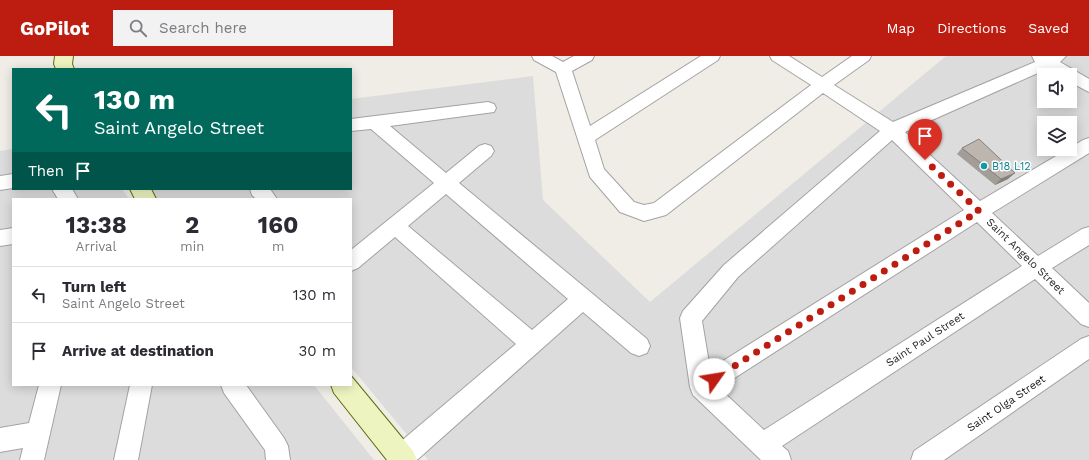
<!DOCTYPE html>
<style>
body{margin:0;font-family:"Work Sans",sans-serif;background:#f2f2f3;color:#2b2b33;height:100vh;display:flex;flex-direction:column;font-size:15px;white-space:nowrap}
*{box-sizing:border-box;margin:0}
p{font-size:13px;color:#7c7c81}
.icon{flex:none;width:22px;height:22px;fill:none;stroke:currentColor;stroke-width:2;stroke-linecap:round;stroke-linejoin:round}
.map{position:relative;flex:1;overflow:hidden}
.panel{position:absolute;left:12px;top:142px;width:340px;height:188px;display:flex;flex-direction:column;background:#fff;border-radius:0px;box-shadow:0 2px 10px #0003}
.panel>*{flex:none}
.guide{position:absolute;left:12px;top:12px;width:340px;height:122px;border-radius:0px;box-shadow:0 2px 10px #0003;background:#00695c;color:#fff;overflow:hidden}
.fabs{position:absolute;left:1037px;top:12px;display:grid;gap:8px}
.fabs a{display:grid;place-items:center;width:40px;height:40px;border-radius:0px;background:#fff;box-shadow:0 2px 10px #0003;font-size:20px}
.pin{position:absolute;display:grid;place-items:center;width:34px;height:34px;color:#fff;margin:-41px -17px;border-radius:50% 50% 50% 0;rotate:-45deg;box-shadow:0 0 4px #0007}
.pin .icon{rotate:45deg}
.me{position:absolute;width:44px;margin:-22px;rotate:58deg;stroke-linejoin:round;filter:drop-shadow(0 0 3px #0008)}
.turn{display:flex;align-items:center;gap:14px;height:84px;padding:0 16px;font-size:18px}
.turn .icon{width:52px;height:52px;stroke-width:2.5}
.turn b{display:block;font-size:28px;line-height:34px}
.then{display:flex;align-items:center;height:38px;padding:0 16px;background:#0003;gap:8px;font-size:15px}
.eta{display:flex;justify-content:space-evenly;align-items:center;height:68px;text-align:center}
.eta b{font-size:24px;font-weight:700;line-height:28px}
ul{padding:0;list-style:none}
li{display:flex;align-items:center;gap:12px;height:56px;padding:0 16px;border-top:1px solid #e1e1e2}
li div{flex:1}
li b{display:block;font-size:15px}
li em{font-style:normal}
header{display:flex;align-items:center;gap:24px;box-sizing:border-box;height:56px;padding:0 20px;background:#bd1d11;color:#fff}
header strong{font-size:19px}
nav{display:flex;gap:22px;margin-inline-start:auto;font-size:14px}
.search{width:280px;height:36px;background:#f2f2f3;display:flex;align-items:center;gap:10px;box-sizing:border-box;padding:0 14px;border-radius:0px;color:#7c7c81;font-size:15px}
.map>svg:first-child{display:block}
</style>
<header>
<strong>GoPilot</strong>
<div class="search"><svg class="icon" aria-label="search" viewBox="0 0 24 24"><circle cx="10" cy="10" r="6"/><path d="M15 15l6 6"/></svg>Search here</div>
<nav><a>Map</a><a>Directions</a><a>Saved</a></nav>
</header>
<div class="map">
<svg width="1089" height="404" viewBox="0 0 1089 404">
<rect width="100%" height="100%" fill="#efede6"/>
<!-- residential -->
<g fill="#dddcdc" fill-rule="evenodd">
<path d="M946,0H1089V404H428L351,311V143H156L149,133H351V43L533,20L543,144L650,246ZM1044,19H1070V45H1044ZM1044,67H1070V93H1044Z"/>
<polygon points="13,93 13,133 122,133 129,143 13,143 13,329 314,329 374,404 0,404 0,95"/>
</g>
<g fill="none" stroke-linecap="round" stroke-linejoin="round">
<!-- street casing -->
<g stroke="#a3a3a3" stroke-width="2">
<g id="street">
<path d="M532,0H552L563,6L574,0H594L592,4L572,15L590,70L701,0H720L718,4L595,84L604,113L634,146L644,149L654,147L811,29L772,4L770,0H789L822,21L852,0H871L869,4L834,29L893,66L1035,6L1032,0H1066L1060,6L1089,23V36L1070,26V19H1058L1047,13L905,76L980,145L1083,84L1089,82V97L992,157L1038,200L1082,173L1089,171V189L1052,212L1089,247V271L1081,268L1035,223L782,390L788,395L791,404H761L693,339L690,331L680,262L683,255L724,209L880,75L823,37L666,159L644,165L620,156L590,121L556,16L534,4ZM892,84L964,154L710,313L702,265L738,221ZM977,166L1022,210L764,374L719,332Z"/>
<path d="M488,46L494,48L496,52L494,56L390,70L446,117L479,90L485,88L491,90L494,95L491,100L459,127L647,283L650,290L647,297L639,300L631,297L583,256L417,404H391L390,401L393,392L516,288L395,181L358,212L351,215V194L434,127L371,73L351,75V63ZM446,138L568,243L532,274L408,170Z"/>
<polygon points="13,118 13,132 0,134 0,120"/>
<polygon points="52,133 72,133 78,143 58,143"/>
<polygon points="250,133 270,133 277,143 256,143 252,139"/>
<polygon points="13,172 13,188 0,190 0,174"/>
<polygon points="1089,280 1089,303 944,404 911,404 914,395 1081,283"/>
<polygon points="39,329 61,329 44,404 20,404 23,392 0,396 0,372 29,367"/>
<polygon points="130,329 152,329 138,404 114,404"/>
<polygon points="221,329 246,329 284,382 288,390 290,404 266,404 265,394 224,337"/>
</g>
</g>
<!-- secondary casing -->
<g stroke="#5d6e0e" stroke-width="2">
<g id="secondary">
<polygon points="55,0 73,0 72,8 74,13 56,13 54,8"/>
<polygon points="130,133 151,133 156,143 135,143"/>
<polygon points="351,320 413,395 417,404 387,404 334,337 331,329 351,329"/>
</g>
</g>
<!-- street -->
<use href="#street" fill="#fff" fill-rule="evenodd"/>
<!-- secondary -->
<use href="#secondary" fill="#eef4bf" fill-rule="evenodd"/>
</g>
<!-- wall -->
<polygon fill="#a29d96" points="962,92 1008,123 995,129 957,98"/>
<!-- shaded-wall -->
<polygon fill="#847f7a" points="1015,117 1008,123 995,129 1001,123"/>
<!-- building -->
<polygon fill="#bcb6af" stroke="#847f7a" points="979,83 1015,117 1001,123 962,92"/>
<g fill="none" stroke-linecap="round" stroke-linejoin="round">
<!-- route -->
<polyline stroke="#bd1d11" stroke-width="7" stroke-dasharray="0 12.6" points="714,323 979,155 925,104"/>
</g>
<!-- markers -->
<circle fill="#0f9aa8" stroke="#fff" stroke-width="1.5" cx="984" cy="110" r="4"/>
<g text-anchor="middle" stroke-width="3" stroke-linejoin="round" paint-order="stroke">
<!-- culture labels -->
<g font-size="11" fill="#0d838f" stroke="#fff" text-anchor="start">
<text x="992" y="114">B18 L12</text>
</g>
<!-- street labels -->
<g font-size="11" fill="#1f1f1f" stroke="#fff">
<text transform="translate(1026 200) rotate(44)" y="4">Saint Angelo Street</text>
<text transform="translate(925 283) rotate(-33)" y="4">Saint Paul Street</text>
<text transform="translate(1006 347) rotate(-34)" y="4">Saint Olga Street</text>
</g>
</g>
</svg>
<div class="fabs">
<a><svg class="icon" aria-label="sound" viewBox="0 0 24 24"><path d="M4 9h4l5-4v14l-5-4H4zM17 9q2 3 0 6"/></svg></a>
<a><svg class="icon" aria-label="layers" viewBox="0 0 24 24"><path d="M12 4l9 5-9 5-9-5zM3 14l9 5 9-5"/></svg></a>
</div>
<div class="pin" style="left:925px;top:104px;background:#d93025"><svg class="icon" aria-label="arrive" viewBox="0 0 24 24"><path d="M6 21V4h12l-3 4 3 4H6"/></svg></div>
<svg class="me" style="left:714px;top:323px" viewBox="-20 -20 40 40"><circle r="19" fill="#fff"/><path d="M0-13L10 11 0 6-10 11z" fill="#bd1d11"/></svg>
<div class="guide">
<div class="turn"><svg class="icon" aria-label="left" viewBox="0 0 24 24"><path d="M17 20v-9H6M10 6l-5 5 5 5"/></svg><div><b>130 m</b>Saint Angelo Street</div></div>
<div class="then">Then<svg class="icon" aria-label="arrive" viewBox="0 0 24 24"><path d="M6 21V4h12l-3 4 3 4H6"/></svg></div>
</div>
<section class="panel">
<div class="eta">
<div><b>13:38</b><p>Arrival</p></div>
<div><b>2</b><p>min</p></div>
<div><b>160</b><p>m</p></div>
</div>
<ul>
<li><svg class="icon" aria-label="left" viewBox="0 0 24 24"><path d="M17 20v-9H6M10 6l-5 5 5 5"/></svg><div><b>Turn left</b><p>Saint Angelo Street</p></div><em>130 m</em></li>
<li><svg class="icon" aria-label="arrive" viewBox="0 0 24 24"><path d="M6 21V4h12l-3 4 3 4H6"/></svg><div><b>Arrive at destination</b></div><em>30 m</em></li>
</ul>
</section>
</div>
